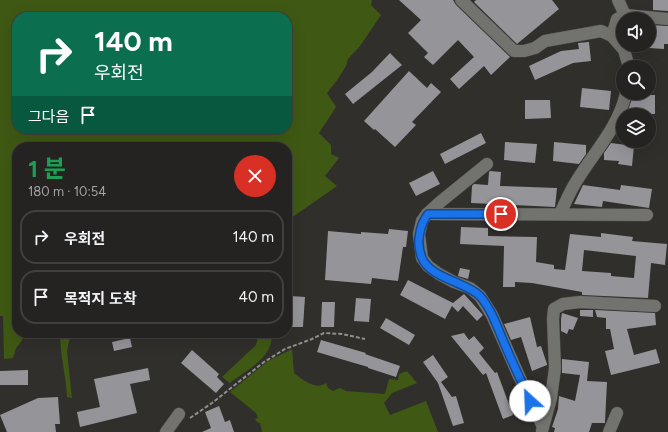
<!DOCTYPE html>
<html lang="ko">
<meta charset="utf-8">
<style>
body{margin:0;font-family:Figtree,"Noto Sans KR",sans-serif;background:#2c2b2a;color:#f1f3f6;height:100vh;display:flex;flex-direction:column;font-size:15px;white-space:nowrap}
*{box-sizing:border-box;margin:0}
p{font-size:13px;color:#a3a4a5}
.icon{flex:none;width:22px;height:22px;fill:none;stroke:currentColor;stroke-width:2;stroke-linecap:round;stroke-linejoin:round}
.map{position:relative;flex:1;overflow:hidden}
.sheet{position:absolute;left:12px;top:142px;width:280px;height:196px;display:flex;flex-direction:column;background:#242321;border-radius:16px;box-shadow:0 4px 16px #0002,0 0 0 1px #41403f}
.sheet>*{flex:none}
.top-card{position:absolute;left:12px;top:12px;width:280px;height:122px;border-radius:16px;box-shadow:0 4px 16px #0002,0 0 0 1px #41403f;background:#0b6e4f;color:#fff;overflow:hidden}
.controls{position:absolute;left:616px;top:12px;display:grid;gap:8px}
.controls a{display:grid;place-items:center;width:40px;height:40px;border-radius:50%;background:#242321;box-shadow:0 4px 16px #0002,0 0 0 1px #41403f;font-size:20px}
.pin{position:absolute;display:grid;place-items:center;width:34px;height:34px;color:#fff;margin:-17px;border:2px solid #fff;border-radius:50%;box-shadow:0 1px 4px #0007}
.me{position:absolute;width:44px;margin:-22px;rotate:335deg;stroke-linejoin:round;filter:drop-shadow(0 0 3px #0008)}
.turn{display:flex;align-items:center;gap:14px;height:84px;padding:0 16px;font-size:18px}
.turn .icon{width:52px;height:52px;stroke-width:2.5}
.turn b{display:block;font-size:28px;line-height:34px}
.then{display:flex;align-items:center;height:38px;padding:0 16px;background:#0003;gap:8px;font-size:15px}
.round{display:grid;place-items:center;flex:none;width:42px;height:42px;border-radius:21px;background:#2c2b2a}
.overview{display:flex;align-items:center;justify-content:space-between;height:68px;padding:0 16px}
h1{font-size:24px;font-weight:700;line-height:30px;color:#1e9e55}
ul{padding:0;list-style:none}
li{display:flex;align-items:center;gap:12px;height:54px;margin:0 8px 6px;padding:0 8px;border:2px solid #41403f;border-radius:16px}
li div{flex:1}
li b{display:block;font-size:15px}
li em{font-style:normal}
.map>svg:first-child{display:block}
</style>
<div class="map">
<svg width="668" height="432" viewBox="0 0 668 432">
<rect width="100%" height="100%" fill="#302f2c"/>
<!-- green -->
<g fill="#3f5914" fill-rule="evenodd">
<path d="M0,0H372L371,5L381,15L360,46L348,59L346,66L338,79L327,93L336,107L319,133L331,145V154L339,158L325,176L337,186L287,221V147H17V333L25,334L21,342L16,348L13,358L4,359L3,316H0ZM17,17H287V129H17Z"/>
<path d="M60,333H71L67,351L72,398L67,397C66,375 60,355 60,333Z"/>
<path d="M259,333H271C271,336 272,340 271,343C267,360 243,373 230,383L222,377L256,345Z"/>
<path d="M292,349L294,373C302,379 315,391 326,383L328,388L333,391L340,388L346,391L385,394L389,379L398,380L399,374L407,371L417,383L392,393L384,403L390,415L426,401L438,432H262L260,423L257,422L255,419L258,418L256,413L230,392L268,361Z"/>
</g>
<!-- building -->
<g fill="#959499" fill-rule="evenodd">
<polygon points="399,0 453,0 456,5 510,57 491,75 484,66 459,89 450,79 474,57 458,40 433,65 424,57 428,53 408,33 421,20"/>
<polygon points="476,0 552,0 559,9 517,44 474,2"/>
<polygon points="653,0 668,0 668,11 653,10"/>
<polygon points="649,25 668,26 668,44 664,44 664,49 649,48"/>
<polygon points="589,42 591,61 573,63 535,80 529,66 561,51 579,49 578,43"/>
<polygon points="390,53 402,65 353,104 345,94 372,72"/>
<polygon points="409,71 427,88 431,83 441,92 412,122 416,125 395,147 375,129 374,130 364,121"/>
<polygon points="582,88 611,91 609,110 580,107"/>
<polygon points="633,95 655,95 655,114 627,114"/>
<polygon points="525,100 550,100 551,118 525,119"/>
<polygon points="481,133 486,143 445,164 440,154"/>
<polygon points="505,142 537,144 535,163 504,160"/>
<polygon points="554,142 586,145 586,154 579,164 553,161"/>
<polygon points="611,143 634,146 632,166 618,164 619,161 604,160 604,153"/>
<polygon points="433,171 440,184 416,196 409,183"/>
<polygon points="490,171 501,172 500,186 557,188 555,207 471,203 472,186 474,184 488,185 489,172"/>
<polygon points="583,185 620,190 621,185 652,189 649,208 603,201 602,207 574,204"/>
<path d="M461,227L488,228V236L537,237L536,262L554,265V269L565,270L570,234L601,237V233L633,237L632,241L667,244L665,265L651,263L648,298L582,295V292L532,283L515,282V287H503L504,246L460,244ZM584,250L636,256L634,278L611,276V273L582,271Z"/>
<polygon points="389,229 408,231 406,247 403,247 398,281 372,278 371,284 325,280 328,231 361,234 361,232 388,234"/>
<polygon points="460,268 470,270 468,279 458,276"/>
<polygon points="408,280 453,303 464,294 483,315 477,321 463,306 458,312 452,306 445,319 400,295"/>
<polygon points="291,296 305,297 303,327 289,327"/>
<polygon points="356,298 371,299 369,322 354,321"/>
<polygon points="322,302 335,302 334,327 321,327"/>
<polygon points="580,310 593,310 593,317 580,316"/>
<polygon points="595,310 655,313 656,325 627,329 634,355 656,349 660,363 611,375 605,351 614,349 610,329 606,329 606,318 597,317"/>
<polygon points="562,313 578,318 573,330 569,329 567,334 561,331 561,319"/>
<polygon points="530,317 537,347 541,346 547,364 547,365 532,371 521,337 511,340 504,324"/>
<polygon points="386,318 415,335 409,345 380,328"/>
<polygon points="464,333 469,340 474,336 484,348 479,353 495,373 497,372 513,415 503,419 486,373 483,375 451,336"/>
<polygon points="130,338 132,347 114,351 112,342"/>
<polygon points="321,340 366,353 365,354 400,366 396,377 368,368 368,367 317,352"/>
<polygon points="192,350 219,374 217,377 224,384 216,393 181,363"/>
<polygon points="433,355 448,377 441,382 452,397 456,396 464,423 453,426 438,383 423,362"/>
<polygon points="562,359 589,362 587,381 607,382 605,422 605,423 592,423 589,432 554,432 555,428 552,427 558,409 559,396 575,401 580,375 562,373"/>
<polygon points="148,368 150,380 130,384 137,413 80,427 77,412 100,407 94,379"/>
<polygon points="28,370 28,385 0,385 0,371"/>
<polygon points="58,397 60,424 55,424 56,432 7,432 0,415 38,398"/>
<polygon points="219,406 225,422 230,420 234,432 202,432 211,428 205,412"/>
</g>
<g fill="none" stroke-linecap="round" stroke-linejoin="round">
<!-- minor casing -->
<g stroke="#4d4c49" stroke-width="13">
<g id="minor">
<polyline points="461,0 514,51 524,51 535,48 545,41 601,31 612,36 624,50 629,67"/>
<polyline points="625,15 668,19"/>
<polyline points="612,36 617,19 625,15 618,0"/>
<polyline points="487,164 439,203 427,214 422,221 419,234 422,258 428,266 439,274 454,282 470,288 480,296 492,315 518,374 543,427"/>
<polyline points="427,214 647,215"/>
<path d="M560,214C564,205 568,196 573,187C591,155 618,130 626,93"/>
<polyline points="542,431 551,398 555,368 553,319 554,309 563,304 580,302 655,306"/>
<polyline points="166,432 179,414"/>
<polyline points="609,432 617,413"/>
</g>
</g>
<!-- path -->
<polyline stroke="#8f8f8c" stroke-width="2" stroke-dasharray="4 2" stroke-linecap="butt" points="190,418 212,403 264,362 285,349 312,339 324,333 342,334 365,339"/>
<!-- minor -->
<use href="#minor" stroke="#72726e" stroke-width="12"/>
</g>
<g fill="none" stroke-linecap="round" stroke-linejoin="round">
<!-- route casing -->
<g stroke="#114b97" stroke-width="10">
<path id="route" d="M501,214H428C419,226 416,244 422,258C430,278 466,282 480,296C492,310 498,329 505,345C513,364 522,382 530,401"/>
</g>
<!-- route -->
<use href="#route" stroke="#1a73e8" stroke-width="7"/>
</g>
</svg>
<div class="controls">
<a><svg class="icon" aria-label="sound" viewBox="0 0 24 24"><path d="M4 9h4l5-4v14l-5-4H4zM17 9q2 3 0 6"/></svg></a>
<a><svg class="icon" aria-label="search" viewBox="0 0 24 24"><circle cx="10" cy="10" r="6"/><path d="M15 15l6 6"/></svg></a>
<a><svg class="icon" aria-label="layers" viewBox="0 0 24 24"><path d="M12 4l9 5-9 5-9-5zM3 14l9 5 9-5"/></svg></a>
</div>
<div class="pin" style="left:501px;top:214px;background:#d93025"><svg class="icon" aria-label="arrive" viewBox="0 0 24 24"><path d="M6 21V4h12l-3 4 3 4H6"/></svg></div>
<svg class="me" style="left:530px;top:401px" viewBox="-20 -20 40 40"><circle r="19" fill="#fff"/><path d="M0-13L10 11 0 6-10 11z" fill="#1a73e8"/></svg>
<div class="top-card">
<div class="turn"><svg class="icon" aria-label="right" viewBox="0 0 24 24"><path d="M7 20v-9h11M14 6l5 5-5 5"/></svg><div><b>140 m</b>우회전</div></div>
<div class="then">그다음<svg class="icon" aria-label="arrive" viewBox="0 0 24 24"><path d="M6 21V4h12l-3 4 3 4H6"/></svg></div>
</div>
<section class="sheet">
<div class="overview"><div><h1>1 분</h1><p>180 m · 10:54</p></div><a class="round" style="background:#d93025;color:#fff"><svg class="icon" aria-label="close" viewBox="0 0 24 24"><path d="M6 6l12 12M18 6L6 18"/></svg></a></div>
<ul>
<li><svg class="icon" aria-label="right" viewBox="0 0 24 24"><path d="M7 20v-9h11M14 6l5 5-5 5"/></svg><div><b>우회전</b></div><em>140 m</em></li>
<li><svg class="icon" aria-label="arrive" viewBox="0 0 24 24"><path d="M6 21V4h12l-3 4 3 4H6"/></svg><div><b>목적지 도착</b></div><em>40 m</em></li>
</ul>
</section>
</div>
